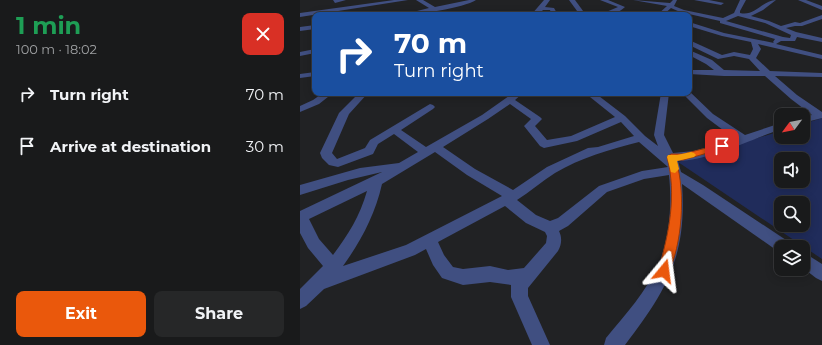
<!DOCTYPE html>
<meta charset="utf-8">
<style>
body{margin:0;font-family:Montserrat,sans-serif;background:#262728;color:#f1f3f6;height:100vh;display:flex;flex-direction:column;font-size:15px;white-space:nowrap}
*{box-sizing:border-box;margin:0}
p{font-size:13px;color:#9fa1a3}
.icon{flex:none;width:22px;height:22px;fill:none;stroke:currentColor;stroke-width:2;stroke-linecap:round;stroke-linejoin:round}
.map{position:relative;flex:1;overflow:hidden}
.sheet{display:flex;flex-direction:column;background:#191a1b;width:300px}
.sheet>*{flex:none}
.hud{position:absolute;left:12px;top:12px;width:380px;height:84px;border-radius:8px;box-shadow:0 2px 10px #0003,0 0 0 1px #37383a;background:#1a4fa0;color:#fff;overflow:hidden}
.needle{width:26px;rotate:238deg}
.buttons{position:absolute;left:474px;top:108px;display:grid;gap:8px}
.buttons a{display:grid;place-items:center;width:36px;height:36px;border-radius:8px;background:#191a1b;box-shadow:0 2px 10px #0003,0 0 0 1px #37383a;font-size:20px}
.pin{position:absolute;display:grid;place-items:center;width:34px;height:34px;color:#fff;margin:-17px;border-radius:8px;box-shadow:0 2px 6px #0006}
.me{position:absolute;width:44px;margin:-22px;rotate:16deg;stroke-linejoin:round;filter:drop-shadow(0 0 3px #0008)}
.turn{display:flex;align-items:center;gap:14px;height:84px;padding:0 16px;font-size:18px}
.turn .icon{width:52px;height:52px;stroke-width:2.5}
.turn b{display:block;font-size:28px;line-height:34px}
.round{display:grid;place-items:center;flex:none;width:42px;height:42px;border-radius:8px;background:#262728}
.summary{display:flex;align-items:center;justify-content:space-between;height:68px;padding:0 16px}
h1{font-size:24px;font-weight:700;line-height:30px;color:#1e9e55}
.cta{display:flex;gap:8px;margin-top:auto;padding:8px 16px}
.cta a{flex:1;height:46px;border-radius:8px;background:#ea580c;color:#fff;font-size:16px;font-weight:700;line-height:46px;text-align:center}
.cta a+a{background:#262728;color:#f1f3f6}
ul{padding:0;list-style:none}
li{display:flex;align-items:center;gap:12px;height:52px;padding:0 16px}
li div{flex:1}
li b{display:block;font-size:15px}
li em{font-style:normal}
main{display:flex;flex:1;min-height:0}
.map>svg:first-child{display:block}
</style>
<main>
<section class="sheet">
<div class="summary"><div><h1>1 min</h1><p>100 m · 18:02</p></div><a class="round" style="background:#d93025;color:#fff"><svg class="icon" aria-label="close" viewBox="0 0 24 24"><path d="M6 6l12 12M18 6L6 18"/></svg></a></div>
<ul>
<li><svg class="icon" aria-label="right" viewBox="0 0 24 24"><path d="M7 20v-9h11M14 6l5 5-5 5"/></svg><div><b>Turn right</b></div><em>70 m</em></li>
<li><svg class="icon" aria-label="arrive" viewBox="0 0 24 24"><path d="M6 21V4h12l-3 4 3 4H6"/></svg><div><b>Arrive at destination</b></div><em>30 m</em></li>
</ul>
<div class="cta"><a>Exit</a><a>Share</a></div>
</section>
<div class="map">
<svg width="522" height="345" viewBox="0 0 522 345">
<rect width="100%" height="100%" fill="#212224"/>
<!-- green -->
<path fill="#202c5b" fill-rule="evenodd" d="M522,118V259L378,162L481,131V137H503V124ZM481,159H503V181H481ZM481,203H503V225H481Z"/>
<g fill="none" stroke-linecap="round" stroke-linejoin="round">
<!-- street -->
<g fill="#404f81" fill-rule="evenodd">
<polygon points="33,0 46,0 35,3"/>
<polygon points="94,0 108,0 0,17 0,13"/>
<path d="M116,0H123L135,7L169,0H176C164,8 116,15 101,15L129,8Z"/>
<polygon points="244,0 250,0 245,7 254,8 258,15 252,15 250,10 243,10 238,15 231,15"/>
<polygon points="269,0 275,0 286,15 280,15"/>
<path d="M300,0H308L325,7C318,14 309,15 299,15L318,7Z"/>
<path d="M333,0L370,3L373,0H377L374,6L384,10L423,18L434,13L440,0H446L440,11V13C454,17 463,0 476,0L463,10L451,16L469,21L481,26L495,22L500,23L522,15V19L502,26H495L486,28L496,32L522,38V42L497,37L495,41H481L476,44L522,55V59L458,44L461,49L456,58L470,71L522,73V77L475,76L497,95L522,112V118L503,123V117L512,115L491,99L465,76H424L389,74V70H414L406,64L389,55V50L412,60L424,70L460,71L449,59L434,56L418,59L389,45V40L422,55L434,52L450,55L453,49L451,42L422,36L389,26V22L424,33L474,43L473,42L475,39L420,23V21L380,12L371,8L363,15H357L367,6ZM438,16L465,23L491,35L490,38L483,37L426,21Z"/>
<polygon points="394,0 409,0 424,3 421,5"/>
<polygon points="498,0 506,0 522,6 522,10"/>
<polygon points="15,25 15,29 0,31 0,27"/>
<polygon points="15,49 15,53 0,56 0,52"/>
<polygon points="15,72 15,76 0,78 0,74"/>
<path d="M389,91L413,114L445,135L481,123V129C453,139 407,161 378,161L381,172L403,185L489,242L492,247H481V253L479,252L382,184C387,256 367,290 325,345H304L306,338C325,315 347,291 359,263C370,237 372,203 369,175L344,179L307,192L268,226L259,231C262,237 262,244 258,251L228,288V296L250,345H232L211,297V285L190,282L163,285L142,278L133,265L126,249L115,255L24,289L6,306L0,309V289L23,266L8,248L0,233V211L82,172L48,180L0,195V185L60,168L99,163L118,152L94,134L78,144L73,154L38,167L29,165L22,158L20,153L39,113L59,93H68L49,114L32,153L37,159L65,148L70,140L130,104L133,105L135,107L133,109L101,130L126,147L182,115L213,93H223L215,100L240,117L242,119L235,126L247,140L271,136L315,117L285,93H295L325,116L345,136L358,146L354,135L361,93H369L364,135L373,153L394,151L435,139L407,118L382,93H389ZM210,104L231,119L224,126L240,146L244,148L277,141L321,122L334,136L298,147L288,148L247,167L213,190L175,169L143,147L188,119ZM339,142L368,167L342,171L299,186L258,218L250,221L236,215L217,200C230,192 242,181 255,173C280,158 311,149 339,142ZM135,152L167,175L202,196L106,245L43,266C61,241 75,215 82,184ZM67,191C60,216 48,235 33,255L19,239L9,219ZM205,206L226,223L245,232L247,236L246,243L224,268L208,270L190,266L163,269L153,267L144,255L138,242Z"/>
<polygon points="23,93 33,93 19,104 0,112 0,106 13,100"/>
<polygon points="503,252 522,264 522,281 516,278 503,268"/>
</g>
</g>
<!-- route -->
<path fill="#ea580c" stroke="#983908" d="M422,144L426,146L425,148L383,160H376C386,194 382,243 368,275L364,277L360,275L358,271C369,234 377,195 367,157L371,154H383Z"/>
<!-- slow -->
<polygon fill="#f59e0b" points="391,152 394,153 396,155 394,157 377,161 379,169 375,173 371,172 367,157 368,155 377,155"/>
</svg>
<div class="buttons">
<a><svg class="needle" viewBox="-14 -14 28 28"><path d="M0-13l5 13h-10z" fill="#e53935"/><path d="M0 13l5-13h-10z" fill="#9fa1a3"/></svg></a>
<a><svg class="icon" aria-label="sound" viewBox="0 0 24 24"><path d="M4 9h4l5-4v14l-5-4H4zM17 9q2 3 0 6"/></svg></a>
<a><svg class="icon" aria-label="search" viewBox="0 0 24 24"><circle cx="10" cy="10" r="6"/><path d="M15 15l6 6"/></svg></a>
<a><svg class="icon" aria-label="layers" viewBox="0 0 24 24"><path d="M12 4l9 5-9 5-9-5zM3 14l9 5 9-5"/></svg></a>
</div>
<div class="pin" style="left:422px;top:146px;background:#d93025"><svg class="icon" aria-label="arrive" viewBox="0 0 24 24"><path d="M6 21V4h12l-3 4 3 4H6"/></svg></div>
<svg class="me" style="left:364px;top:271px" viewBox="-20 -20 40 40"><path d="M0-17L14 15 0 8-14 15z" fill="#ea580c" stroke="#fff" stroke-width="4"/></svg>
<div class="hud">
<div class="turn"><svg class="icon" aria-label="right" viewBox="0 0 24 24"><path d="M7 20v-9h11M14 6l5 5-5 5"/></svg><div><b>70 m</b>Turn right</div></div>
</div>
</div>
</main>
